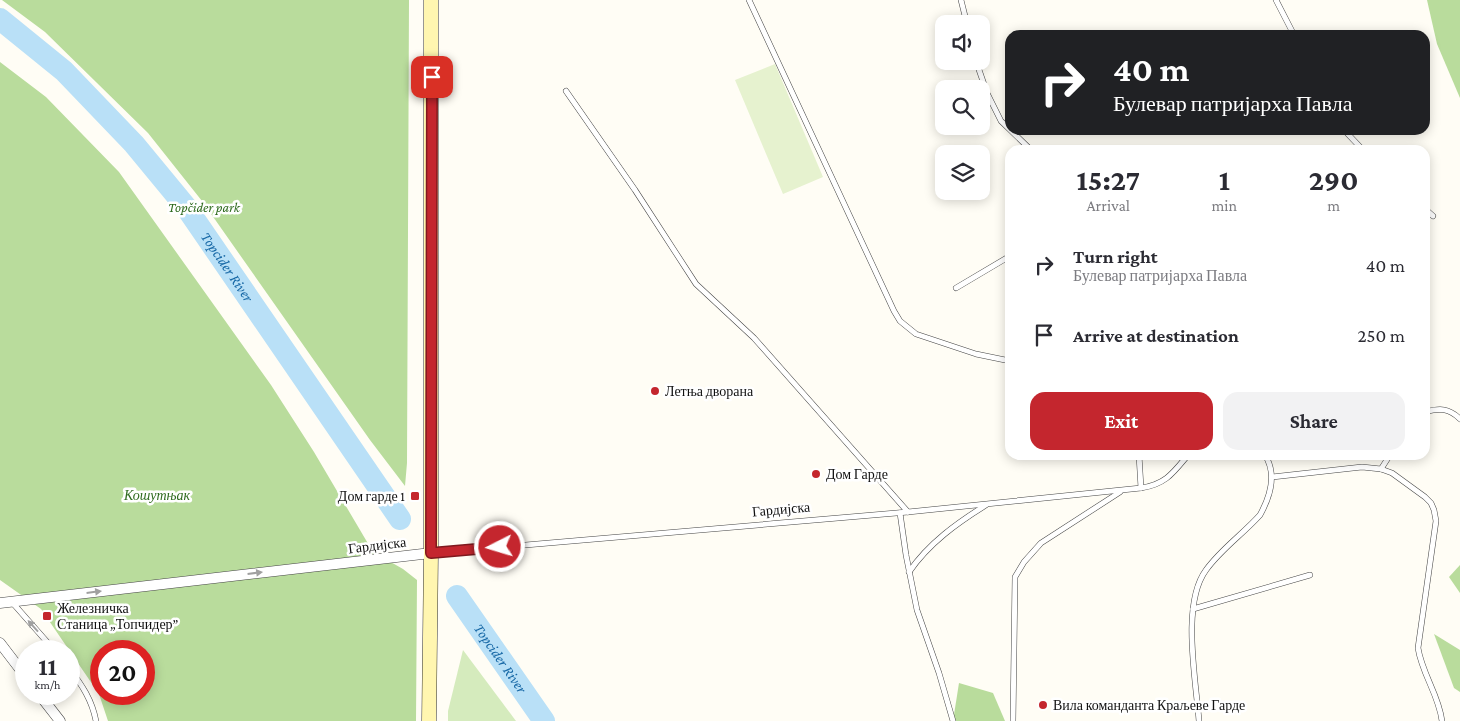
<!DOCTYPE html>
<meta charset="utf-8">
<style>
body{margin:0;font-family:"Crimson Pro",serif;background:#f2f2f3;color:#2b2b33;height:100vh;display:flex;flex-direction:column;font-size:19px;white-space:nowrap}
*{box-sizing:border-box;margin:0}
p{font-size:16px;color:#7c7c81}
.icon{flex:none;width:28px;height:28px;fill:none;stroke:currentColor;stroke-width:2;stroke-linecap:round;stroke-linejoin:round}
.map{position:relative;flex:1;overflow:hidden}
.sheet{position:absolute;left:1005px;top:145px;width:425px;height:315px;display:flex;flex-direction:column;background:#fff;border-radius:15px;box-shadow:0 2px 12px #0003}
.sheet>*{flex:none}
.top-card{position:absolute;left:1005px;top:30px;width:425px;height:105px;border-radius:15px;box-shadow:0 2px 12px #0003;background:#202124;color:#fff;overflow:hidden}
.fabs{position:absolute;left:935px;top:15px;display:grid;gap:10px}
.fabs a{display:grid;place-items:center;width:55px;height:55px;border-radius:10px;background:#fff;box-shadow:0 2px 12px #0003;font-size:25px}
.speed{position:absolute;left:15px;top:640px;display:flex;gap:10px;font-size:25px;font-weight:700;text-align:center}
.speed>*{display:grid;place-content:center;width:65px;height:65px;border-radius:50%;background:#fff;box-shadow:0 2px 12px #0003;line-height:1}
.speed small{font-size:12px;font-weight:400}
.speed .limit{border:8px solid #d22;background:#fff;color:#111}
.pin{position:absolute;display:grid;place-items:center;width:42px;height:42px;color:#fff;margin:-21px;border-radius:10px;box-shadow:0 2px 8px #0006}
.me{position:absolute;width:55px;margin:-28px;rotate:265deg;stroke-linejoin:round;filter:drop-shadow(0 0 4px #0008)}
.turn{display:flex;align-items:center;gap:18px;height:105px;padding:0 25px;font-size:22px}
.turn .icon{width:65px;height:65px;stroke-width:2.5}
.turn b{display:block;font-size:35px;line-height:42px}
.eta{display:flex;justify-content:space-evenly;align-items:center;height:85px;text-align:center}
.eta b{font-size:30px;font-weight:700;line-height:35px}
.action{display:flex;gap:10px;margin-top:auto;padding:10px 25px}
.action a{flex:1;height:58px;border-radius:15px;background:#c4262e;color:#fff;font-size:20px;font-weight:700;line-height:58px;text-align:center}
.action a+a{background:#f2f2f3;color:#2b2b33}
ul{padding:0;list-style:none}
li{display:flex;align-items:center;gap:15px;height:70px;padding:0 25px}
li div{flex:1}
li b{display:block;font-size:19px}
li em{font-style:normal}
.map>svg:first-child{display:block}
</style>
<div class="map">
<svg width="1460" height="721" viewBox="0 0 1460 721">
<rect width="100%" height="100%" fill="#fffdf5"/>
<!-- green -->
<polygon fill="#d5ebbd" points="463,650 516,721 448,721 448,711"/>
<!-- forest -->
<g fill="#b9dc9c" fill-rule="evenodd">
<polygon points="2,0 409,0 407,463 405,486 370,440 202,201 148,133 45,32"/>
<polygon points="1427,0 1460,0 1460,98 1437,44"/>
<path d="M0,62L46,97L119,172L271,385L314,452L373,552L403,569L417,580L416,721H108L99,694L41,609L0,580ZM101,651H144V694H101Z"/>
<polygon points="1460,565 1460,593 1449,577"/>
<polygon points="1434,634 1460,650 1460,692 1454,688"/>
<polygon points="959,683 993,693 1005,721 953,721"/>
</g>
<!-- pitch -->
<polygon fill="#e6f2cf" points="775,64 823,177 783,194 735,80"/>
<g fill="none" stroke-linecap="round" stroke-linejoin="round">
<!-- river -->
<g stroke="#b9e0f7" stroke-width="22">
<path id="s1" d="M0,19L64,71L134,144L186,207L400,519"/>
<path id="s2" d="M457,596L544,721"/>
</g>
<!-- lane casing -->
<g stroke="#444" stroke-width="6">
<g id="lane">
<polyline points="749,0 894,311 900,321 916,334 976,354 1010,361"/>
<polyline points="961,0 967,24"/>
<polyline points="1276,0 1294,35"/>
<polyline points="976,61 987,93 1001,121 1031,150"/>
<polyline points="566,91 635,190 696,284 754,338 908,512"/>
<polyline points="1344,130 1363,150"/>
<polyline points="1425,209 1433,216"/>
<polyline points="956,288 1010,256"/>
<path d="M1425,412C1440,408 1449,408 1460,419"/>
<polyline points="1139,455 1141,488"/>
<polyline points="1381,469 1390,455"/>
<path d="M1272,477L1362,467L1381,469L1392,473L1425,497L1431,503L1434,510L1436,521L1418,648C1422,674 1439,695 1442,721"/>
<polyline points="900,513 906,555 917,610 939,673 953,721"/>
<path d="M432,553L908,512L1141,488C1166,484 1173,473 1188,455"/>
<path d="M909,572C929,543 957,523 986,505"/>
<polyline points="11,601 55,651"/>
<polyline points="1193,609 1310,575"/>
<path d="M69,668C82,685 92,700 96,721"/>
<polyline points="1013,721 1015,577 1024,562 1041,543 1120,492"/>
<path d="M1199,721C1196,680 1181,604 1206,570C1221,549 1243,534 1260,515C1270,497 1277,474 1265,455"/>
</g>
</g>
<!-- street casing -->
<g stroke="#444" stroke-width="11">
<g id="street">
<polyline points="0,603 431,553"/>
<polyline points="0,643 26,677"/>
<polyline points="39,694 60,721"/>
</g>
</g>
<!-- secondary casing -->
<g stroke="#333" stroke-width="15">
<polyline id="secondary" points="429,721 431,553 431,0"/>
</g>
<!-- lane -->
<use href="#lane" stroke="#fff" stroke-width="5"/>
<!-- street -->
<use href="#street" stroke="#fff" stroke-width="10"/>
<!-- secondary -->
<use href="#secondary" stroke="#fff6b0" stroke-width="14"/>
</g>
<!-- one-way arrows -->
<defs><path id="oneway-solid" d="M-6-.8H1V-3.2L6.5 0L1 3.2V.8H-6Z" transform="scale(1.25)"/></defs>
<g fill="#a0a0a0">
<use href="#oneway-solid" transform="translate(255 573) rotate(-7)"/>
<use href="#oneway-solid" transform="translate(94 592) rotate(-7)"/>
<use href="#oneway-solid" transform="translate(33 626) rotate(-132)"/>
</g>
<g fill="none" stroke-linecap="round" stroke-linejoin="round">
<!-- route casing -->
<g stroke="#7f191e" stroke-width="12">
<polyline id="route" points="432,77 431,553 500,547"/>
</g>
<!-- route -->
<use href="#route" stroke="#c4262e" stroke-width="9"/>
</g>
<!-- markers -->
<g fill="#c4262e" stroke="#fff" stroke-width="2">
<circle cx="655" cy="391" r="5"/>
<circle cx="816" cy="474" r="5"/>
<rect x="410" y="491" width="10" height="10" rx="2.5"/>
<rect x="42" y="611" width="10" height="10" rx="2.5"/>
<circle cx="1043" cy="705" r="5"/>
</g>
<g text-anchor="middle" stroke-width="5" stroke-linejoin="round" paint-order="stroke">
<!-- park labels -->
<g font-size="14" font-style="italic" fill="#2f6b1f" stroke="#fff">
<text x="204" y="212">Topčider park</text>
<text x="157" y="500">Кошутњак</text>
</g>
<!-- poi labels -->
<g font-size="14" fill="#111" stroke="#fff" text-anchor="start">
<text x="665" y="396">Летња дворана</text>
<text x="826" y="479">Дом Гарде</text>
<text x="405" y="501" text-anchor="end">Дом гарде 1</text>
<text x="57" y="613">Железничка<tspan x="57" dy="16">Станица „Топчидер”</tspan></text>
<text x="1053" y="710">Вила команданта Краљеве Гарде</text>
</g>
<!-- street labels -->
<g font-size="14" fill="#111" stroke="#fff">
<text transform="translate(781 509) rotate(-5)" y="5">Гардијска</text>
<text transform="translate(377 545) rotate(-7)" y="5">Гардијска</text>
</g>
<!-- water labels -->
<g font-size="15" font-style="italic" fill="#1768a6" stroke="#fff">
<text dy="5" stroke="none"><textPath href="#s1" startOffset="338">Topcider River</textPath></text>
<text dy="5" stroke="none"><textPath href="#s2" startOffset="76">Topcider River</textPath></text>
</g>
</g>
</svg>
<div class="fabs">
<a><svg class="icon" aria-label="sound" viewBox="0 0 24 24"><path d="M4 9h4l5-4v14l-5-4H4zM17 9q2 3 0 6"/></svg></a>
<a><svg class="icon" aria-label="search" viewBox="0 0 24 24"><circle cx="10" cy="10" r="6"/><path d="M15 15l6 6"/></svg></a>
<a><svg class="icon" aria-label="layers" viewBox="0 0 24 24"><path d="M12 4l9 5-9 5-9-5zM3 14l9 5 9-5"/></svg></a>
</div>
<div class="speed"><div>11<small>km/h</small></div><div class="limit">20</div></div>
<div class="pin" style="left:432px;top:77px;background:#d93025"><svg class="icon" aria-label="arrive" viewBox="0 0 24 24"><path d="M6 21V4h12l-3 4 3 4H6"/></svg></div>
<svg class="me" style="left:500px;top:547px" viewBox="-20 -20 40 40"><circle r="17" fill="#c4262e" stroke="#fff" stroke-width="3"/><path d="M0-11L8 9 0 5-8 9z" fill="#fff"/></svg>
<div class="top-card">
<div class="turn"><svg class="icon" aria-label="right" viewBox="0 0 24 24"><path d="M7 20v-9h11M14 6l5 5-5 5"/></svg><div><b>40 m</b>Булевар патријарха Павла</div></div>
</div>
<section class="sheet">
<div class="eta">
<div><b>15:27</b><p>Arrival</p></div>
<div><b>1</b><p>min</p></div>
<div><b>290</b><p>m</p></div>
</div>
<ul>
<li><svg class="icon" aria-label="right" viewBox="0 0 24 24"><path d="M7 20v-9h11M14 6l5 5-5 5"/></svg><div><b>Turn right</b><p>Булевар патријарха Павла</p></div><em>40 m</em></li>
<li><svg class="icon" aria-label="arrive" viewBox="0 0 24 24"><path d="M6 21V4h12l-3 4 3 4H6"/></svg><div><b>Arrive at destination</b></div><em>250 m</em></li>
</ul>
<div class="action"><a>Exit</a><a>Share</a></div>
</section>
</div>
